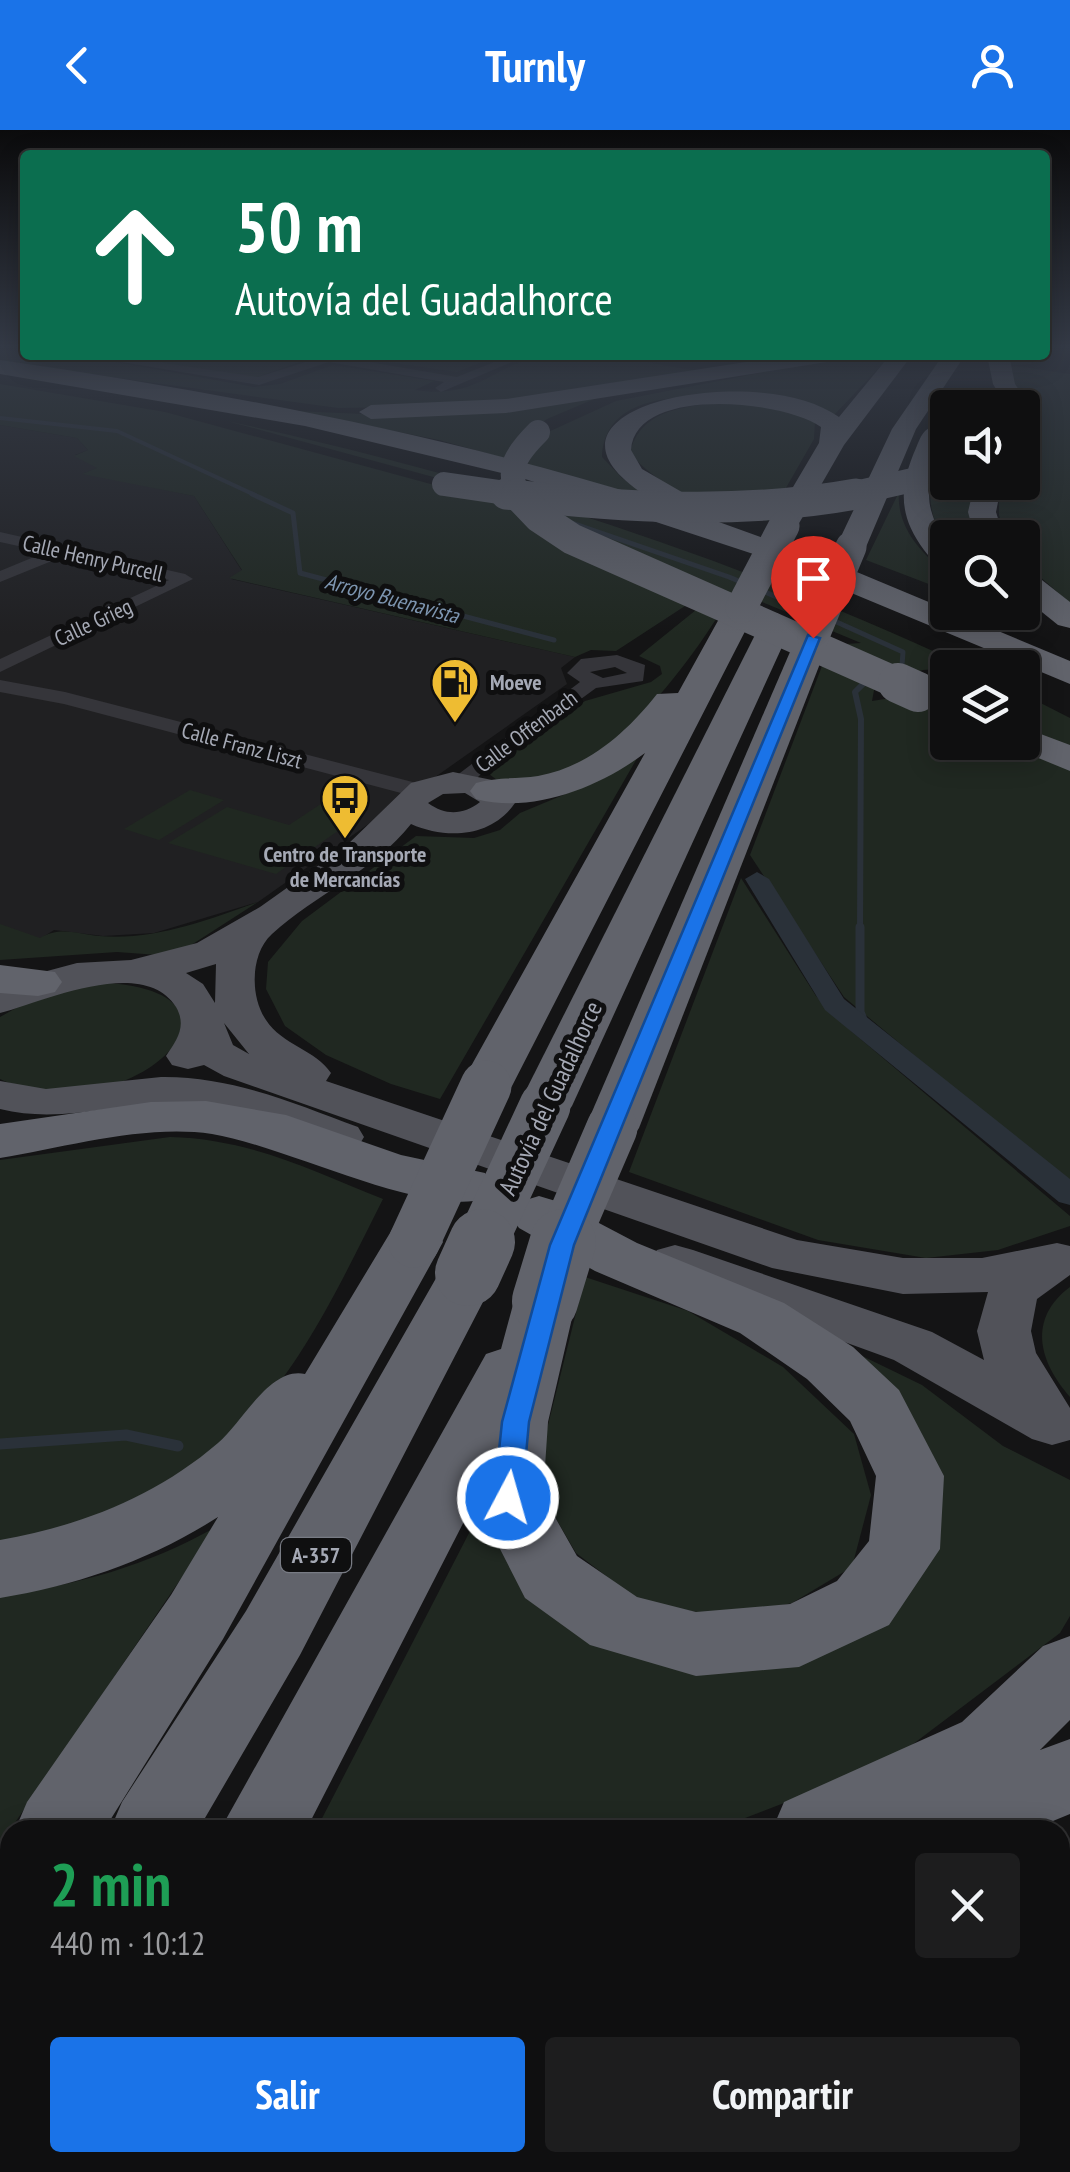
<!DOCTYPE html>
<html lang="es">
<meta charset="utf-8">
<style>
body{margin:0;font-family:"PT Sans Narrow",sans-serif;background:#1d1d1e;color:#f1f3f6;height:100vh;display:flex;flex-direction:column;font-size:38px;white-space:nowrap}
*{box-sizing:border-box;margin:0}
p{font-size:32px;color:#9b9c9f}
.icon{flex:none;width:55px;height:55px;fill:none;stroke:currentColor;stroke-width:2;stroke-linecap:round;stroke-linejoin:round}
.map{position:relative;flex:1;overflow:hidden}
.side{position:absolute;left:0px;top:1690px;width:1070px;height:352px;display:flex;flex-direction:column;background:#0f0f10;border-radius:30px 30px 0 0;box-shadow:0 5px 25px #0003,0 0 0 2px #2f2f30}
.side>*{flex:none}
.top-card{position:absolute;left:20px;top:20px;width:1030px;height:210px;border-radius:10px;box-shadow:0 5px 25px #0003,0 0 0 2px #2f2f30;background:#0b6e4f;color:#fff;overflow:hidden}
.buttons{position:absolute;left:930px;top:260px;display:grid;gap:20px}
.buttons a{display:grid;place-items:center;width:110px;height:110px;border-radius:10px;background:#0f0f10;box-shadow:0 5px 25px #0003,0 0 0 2px #2f2f30;font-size:50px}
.pin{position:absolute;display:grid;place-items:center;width:85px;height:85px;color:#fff;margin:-102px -42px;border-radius:50% 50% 50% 0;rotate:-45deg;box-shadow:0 0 10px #0007}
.pin .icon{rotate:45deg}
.me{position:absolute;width:110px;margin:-55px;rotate:6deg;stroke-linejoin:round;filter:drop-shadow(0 0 8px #0008)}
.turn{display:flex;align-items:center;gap:35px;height:210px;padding:0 50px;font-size:45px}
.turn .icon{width:130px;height:130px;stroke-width:2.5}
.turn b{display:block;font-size:70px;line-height:85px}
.round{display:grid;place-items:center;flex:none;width:105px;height:105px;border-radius:10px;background:#1d1d1e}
.overview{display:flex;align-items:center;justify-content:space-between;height:170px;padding:0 50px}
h1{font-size:60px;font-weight:800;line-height:75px;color:#1e9e55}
.button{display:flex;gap:20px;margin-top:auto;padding:20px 50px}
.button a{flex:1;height:115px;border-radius:10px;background:#1a73e8;color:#fff;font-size:40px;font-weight:800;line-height:115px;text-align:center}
.button a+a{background:#1d1d1e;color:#f1f3f6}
header{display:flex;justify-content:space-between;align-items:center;height:130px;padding:0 50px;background:#1a73e8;color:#fff;font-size:45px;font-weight:800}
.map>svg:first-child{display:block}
</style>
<header><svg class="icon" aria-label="back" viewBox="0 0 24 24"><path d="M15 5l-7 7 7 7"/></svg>Turnly<svg class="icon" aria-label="person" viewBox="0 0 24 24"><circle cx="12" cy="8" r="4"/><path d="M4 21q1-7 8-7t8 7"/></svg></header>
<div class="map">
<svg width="1070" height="2042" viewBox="0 0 1070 2042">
<rect width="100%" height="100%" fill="#141415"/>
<!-- built -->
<polygon fill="#202022" points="0,295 77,308 88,320 75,325 98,338 85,343 194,366 242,441 231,449 575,527 561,538 567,554 258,772 154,803 103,806 54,800 40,809 0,795"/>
<!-- green -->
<g fill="#202821">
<path d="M0,220L109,231L254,257L280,254L333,235L434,251L415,260C480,270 492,234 546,225C593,217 652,235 699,241L465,276L338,278L0,232Z"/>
<polygon points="109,225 319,225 254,248"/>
<polygon points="360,225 499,225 457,242 353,227"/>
<path d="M852,225H891L834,285C778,276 606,232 602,327L622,348L656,370L439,310L295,281L363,284L599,267L547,289L529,302L546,303L616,271Z"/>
<path d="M1007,225H1039L1030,234L1010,235L1070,244V473L1023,432L1022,408L1006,407L999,385V353L1022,352C1023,328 1032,309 1037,285L1014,254Z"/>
<path d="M0,254L165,282L438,356L448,351L227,291C483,346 731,426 967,537L923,540L875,555L872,571L910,565L947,581L948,612L1015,613L1070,638V1055L844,867L750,725L830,515L861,513L733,460C704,516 621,626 560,645C541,651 516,649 497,650L485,641L585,571L651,552L662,544L660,536L639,526L712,467L705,463L616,521L591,520L575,527L229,448L242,440L194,366L82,344L97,338L74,326L88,320L77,308L0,295Z"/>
<path d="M721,272L777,276L815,292L814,309L767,391C715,378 665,364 630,323C640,280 683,277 721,272Z"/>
<path d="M947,307L948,352L976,353L970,375L978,407L948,408L947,412C920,375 930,346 947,307Z"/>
<path d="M899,362C896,396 921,424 947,443V461L866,430Z"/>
<polygon points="1023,564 1070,588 1070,622 1023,600"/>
<polygon points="643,618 440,969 391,954 326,925 285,896 266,859 268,832 302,791 416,706 474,708 500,700 520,683 604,648"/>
<polygon points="190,660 224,670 159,710 124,699"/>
<polygon points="339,662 352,666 342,675 345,680 361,685 276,744 168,713 227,677 289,695"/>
<polygon points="741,748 816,866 851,901 1070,1086 1070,1096 998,1120 926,1128 818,1110 629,1042"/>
<path d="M258,772L185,819L158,825L117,822L0,830V794L40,808C60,796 77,804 99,806C153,811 208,790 258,772Z"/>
<path d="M108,853C261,864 147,982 37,959C25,956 11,955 0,949V887L41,864Z"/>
<path d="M170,1007C250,1009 310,1040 383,1069C311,1212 266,1315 111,1385C78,1400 35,1405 0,1414V1030Z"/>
<polygon points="585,1147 688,1181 783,1237 854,1304 871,1365 852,1437 792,1473 757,1481 712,1485 639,1471 576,1423 534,1351"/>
<path d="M1070,1157V1267C1039,1232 1027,1189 1070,1157Z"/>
<polygon points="854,1222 922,1255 1003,1316 1070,1350 1070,1486 1060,1503 888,1633 714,1700 316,1700 485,1372 526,1443 779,1523 937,1385"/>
<path d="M216,1397L10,1700L0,1721V1465C79,1455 146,1436 216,1397Z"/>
<polygon points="411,2032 598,2032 598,2033 584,2042 400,2042"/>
</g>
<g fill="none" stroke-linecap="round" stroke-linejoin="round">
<!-- stream-far4 -->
<polyline stroke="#2a3139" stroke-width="4" points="0,288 117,301 257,366"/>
<!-- stream-far3 -->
<g stroke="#2a3139" stroke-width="5">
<polyline points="252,364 293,383 300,443 554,510"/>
<polyline points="572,393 729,447 815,483"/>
<polyline points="830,489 903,522 902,535 893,539"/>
<polyline points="861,556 869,548"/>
</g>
<!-- stream-far2 -->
<polyline stroke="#2a3139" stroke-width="6" points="860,800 861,589 855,562 864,553"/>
<!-- stream-far1 -->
<polyline stroke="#2a3139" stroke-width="9" points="860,797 860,882 868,902"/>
<!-- stream -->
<polyline stroke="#2a3139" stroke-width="11" points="0,1314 126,1305 178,1316"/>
<!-- canal -->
<polygon fill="#2a3139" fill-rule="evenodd" points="757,742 769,749 844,869 1070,1049 1070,1075 1059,1072 825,880 745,749"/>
<!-- street -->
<g fill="#35353a" fill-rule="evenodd">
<polygon points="80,225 110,225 258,247 328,225 457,247 512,225 528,225 441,262 435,258 444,252 329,232 259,255"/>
<polygon points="632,225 668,225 662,229"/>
<polygon points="0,402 185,444 193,449 0,542 0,529 169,450 64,426 0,452 0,441 46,422 0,412"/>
<path d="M617,525L645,535L643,551L596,558L488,637L478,647L476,659H460L456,646L580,552L567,543L581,529ZM615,537L627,543L603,548L590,542Z"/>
<polygon points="0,550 65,562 428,656 431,661 420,668 64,574 0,562"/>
</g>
<!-- primary -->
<g fill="#515259" fill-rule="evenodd">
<path d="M453,642L497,651L515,673C492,707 447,710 411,694C374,741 316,764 272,804C250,824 250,867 266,890C282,915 316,920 331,943L326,951L797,1110L903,1128H982L1057,1113L1070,1116V1145L1037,1169L1031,1201L1036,1223L1070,1278V1310L1052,1315L1032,1309L894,1230L657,1144L649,1132L657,1120L675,1115L693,1120L932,1202L984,1230L977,1201L988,1162L903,1164L772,1138L224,946L204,935L188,939L172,935L166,926C177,910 187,896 176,877C143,825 43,872 0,883V855L6,852L77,833L131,830L197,813L260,777L346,716L411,653ZM465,663L480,672C463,685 446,686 428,673L443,664ZM216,834L215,873L203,854L186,843ZM224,893L249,924L233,915Z"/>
<path d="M161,947C231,946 293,973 358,997L364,1007L358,1017L341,1021C288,1008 241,976 185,974C122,970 64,995 0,979V951L46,959Z"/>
</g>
<!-- highway -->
<g fill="#61636b" fill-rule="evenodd">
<polygon points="791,225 844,225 833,231 506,283 371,289 359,282 371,275 506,269"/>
<path d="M890,225H912L844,315L794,402L784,405L770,396L819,313L821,297C784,270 635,255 631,320L642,339L687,365L691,371L680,378L852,440L1070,531V554L772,430L522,348L305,296L0,244V230C220,262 438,303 651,369C502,278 756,228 839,287Z"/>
<polygon points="943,225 965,225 916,299 866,417 851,426 841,423 836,417 892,299"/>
<polygon points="987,225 1009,225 1015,254 1031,278 1027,283 1022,284 1022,278 1007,278 993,254"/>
<path d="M935,296L947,303C938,327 924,354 931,380C938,405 948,410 948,439C936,436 931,429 924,420C898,385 899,357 916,318C921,306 923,299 935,296Z"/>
<polygon points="975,352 1002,352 996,382 1004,408 975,408 968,382"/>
<polygon points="1022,441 1033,443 1070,472 1070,498 1058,495 1022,466"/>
<path d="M741,468L757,478L512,956L504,967L486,972L468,967L460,956L645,623C600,657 533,684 476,669L470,661L476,653C496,647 517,649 538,646C588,637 627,602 657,564L678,563L725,478Z"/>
<polygon points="777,483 793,493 572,976 564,987 545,992 526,987 518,976 761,493"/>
<polygon points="813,498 825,501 830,508 639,998 631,1010 612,1014 593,1010 585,998 796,508 801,501"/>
<polygon points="918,551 948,562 948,586 905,570 900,562 905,554"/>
<polygon points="1022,597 1070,615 1070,641 1009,616 1006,612 1022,612"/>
<polygon points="0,835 55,842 62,852 55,862 38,866 0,863"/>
<path d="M206,971L286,985L401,1025L485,1043L493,1056L485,1069C420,1086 286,1016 212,1004C145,994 67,1017 0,1028V994L151,972Z"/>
<polygon points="539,1066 559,1072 637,1113 784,1173 853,1217 899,1260 944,1346 940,1419 889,1495 799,1537 696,1546 590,1515 525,1468 475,1370 306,1700 220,1700 486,1224 501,1219 514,1171 523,1156 545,1150 567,1156 576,1171 548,1292 543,1366 577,1426 637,1467 696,1482 790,1474 837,1451 869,1411 876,1346 850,1291 807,1249 740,1203 595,1141 519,1098 510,1085 519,1072"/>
<path d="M414,1093L435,1098L443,1112L223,1509L104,1700H15L27,1672L171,1465L218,1387C151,1430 78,1455 0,1468V1410C80,1396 155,1367 218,1313C242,1293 270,1236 305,1244L393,1098Z"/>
<polygon points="468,1123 489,1129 498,1143 300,1525 198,1700 110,1700 122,1672 246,1481 447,1129"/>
<polygon points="1070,1506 1070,1590 1040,1620 1070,1609 1070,1684 1031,1700 772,1700 784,1672 962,1592 1043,1516"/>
<polygon points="10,1726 10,1820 0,1824 0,1730"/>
<polygon points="10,1872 10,1976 0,1980 0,1876"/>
<polygon points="10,2020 10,2032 106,2032 102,2042 1,2042"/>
<polygon points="264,2032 369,2032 365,2042 260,2042"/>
</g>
<!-- highway-bridge-far4 -->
<g stroke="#61636b" stroke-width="24">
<polyline points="444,354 526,366"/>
<path d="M519,366C504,339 518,322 538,302"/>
<polyline points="842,366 948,342"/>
</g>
<!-- highway-bridge-far3 -->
<g stroke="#61636b" stroke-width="31">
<path d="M506,364C623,378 740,385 856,364"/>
<polyline points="517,364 539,387 572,409 904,556"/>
<polyline points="741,478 784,396"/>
<polyline points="813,508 851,417"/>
</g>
<!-- highway-bridge-far2 -->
<polyline stroke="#61636b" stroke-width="40" points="898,553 918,562"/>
<!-- highway-bridge-far1 -->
<g stroke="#61636b" stroke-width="51">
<polyline points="414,1112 486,956"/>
<polyline points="481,1114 545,976"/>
<polyline points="562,1114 612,998"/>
</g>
<!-- highway-bridge -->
<g stroke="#61636b" stroke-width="66">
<polyline points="468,1143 482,1112"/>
<polyline points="545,1171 563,1112"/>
</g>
</g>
<!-- sky -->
<linearGradient id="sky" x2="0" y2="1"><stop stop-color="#0b0b0c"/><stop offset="0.43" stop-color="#343a46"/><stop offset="1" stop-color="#343a46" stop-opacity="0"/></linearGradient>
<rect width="1070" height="504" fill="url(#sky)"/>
<!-- route -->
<polygon fill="#1a73e8" stroke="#114b97" stroke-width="2.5" points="808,505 820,508 574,1115 529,1292 522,1368 518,1375 498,1375 494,1368 502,1292 550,1115"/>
<!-- icons -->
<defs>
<g id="fuel-pin" transform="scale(2.5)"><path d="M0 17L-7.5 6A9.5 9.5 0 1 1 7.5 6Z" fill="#eebc32" stroke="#0f0f10"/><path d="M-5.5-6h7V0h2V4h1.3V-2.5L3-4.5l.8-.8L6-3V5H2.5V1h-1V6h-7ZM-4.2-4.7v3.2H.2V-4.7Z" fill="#111"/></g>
<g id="bus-pin" transform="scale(2.5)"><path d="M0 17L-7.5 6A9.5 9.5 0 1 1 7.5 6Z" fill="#eebc32" stroke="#0f0f10"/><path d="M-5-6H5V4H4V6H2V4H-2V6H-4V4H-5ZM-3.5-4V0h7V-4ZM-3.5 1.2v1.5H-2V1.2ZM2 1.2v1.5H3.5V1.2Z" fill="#111"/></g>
</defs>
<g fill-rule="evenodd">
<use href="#fuel-pin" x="455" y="552"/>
<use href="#bus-pin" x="345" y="668"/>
</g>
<g text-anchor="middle" stroke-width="10" stroke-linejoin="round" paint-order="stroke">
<!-- far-street labels -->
<g font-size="22" fill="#a5a9b5" stroke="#0f0f10">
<text transform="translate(93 428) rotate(13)" y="8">Calle Henry Purcell</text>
<text transform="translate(93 492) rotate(-25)" y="8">Calle Grieg</text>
<text transform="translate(526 601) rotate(-37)" y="8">Calle Offenbach</text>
<text transform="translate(242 615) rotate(15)" y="8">Calle Franz Liszt</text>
</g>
<!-- far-water labels -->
<g font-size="22" font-style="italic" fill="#7d95b0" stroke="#0f0f10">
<text transform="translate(392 468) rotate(15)" y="8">Arroyo Buenavista</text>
</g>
<!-- far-poi labels -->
<g font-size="22" font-weight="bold" fill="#a5a9b5" stroke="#0f0f10" text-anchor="start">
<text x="490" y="560">Moeve</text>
<text x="345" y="732" text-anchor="middle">Centro de Transporte<tspan x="345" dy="25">de Mercancías</tspan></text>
</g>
<!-- shield labels -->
<rect fill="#0f0f10" stroke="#787b84" stroke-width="2.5" x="281" y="1408" width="70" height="34" rx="8"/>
<g font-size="22" font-weight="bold" fill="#a5a9b5">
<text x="316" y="1433">A-357</text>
</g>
<!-- street labels -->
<g font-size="25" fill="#a5a9b5" stroke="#0f0f10">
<text transform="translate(550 968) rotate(-65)" y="9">Autovía del Guadalhorce</text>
</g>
</g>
</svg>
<div class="buttons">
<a><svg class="icon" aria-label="sound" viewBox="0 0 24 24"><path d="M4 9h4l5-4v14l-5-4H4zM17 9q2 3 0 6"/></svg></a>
<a><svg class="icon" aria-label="search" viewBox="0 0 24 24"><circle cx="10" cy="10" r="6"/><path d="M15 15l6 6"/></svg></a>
<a><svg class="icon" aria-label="layers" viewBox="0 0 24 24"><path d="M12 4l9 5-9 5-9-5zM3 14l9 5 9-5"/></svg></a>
</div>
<div class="pin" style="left:813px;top:508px;background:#d93025"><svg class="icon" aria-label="arrive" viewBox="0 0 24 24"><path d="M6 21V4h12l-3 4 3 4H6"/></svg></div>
<svg class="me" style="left:508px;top:1368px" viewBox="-20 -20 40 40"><circle r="17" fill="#1a73e8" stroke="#fff" stroke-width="3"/><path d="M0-11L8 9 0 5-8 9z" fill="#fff"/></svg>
<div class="top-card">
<div class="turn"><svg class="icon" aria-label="ahead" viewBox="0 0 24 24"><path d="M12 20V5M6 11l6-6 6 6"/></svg><div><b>50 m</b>Autovía del Guadalhorce</div></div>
</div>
<section class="side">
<div class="overview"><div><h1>2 min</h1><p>440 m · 10:12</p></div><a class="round"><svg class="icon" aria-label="close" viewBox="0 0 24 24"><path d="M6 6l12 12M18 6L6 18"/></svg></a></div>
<div class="button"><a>Salir</a><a>Compartir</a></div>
</section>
</div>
